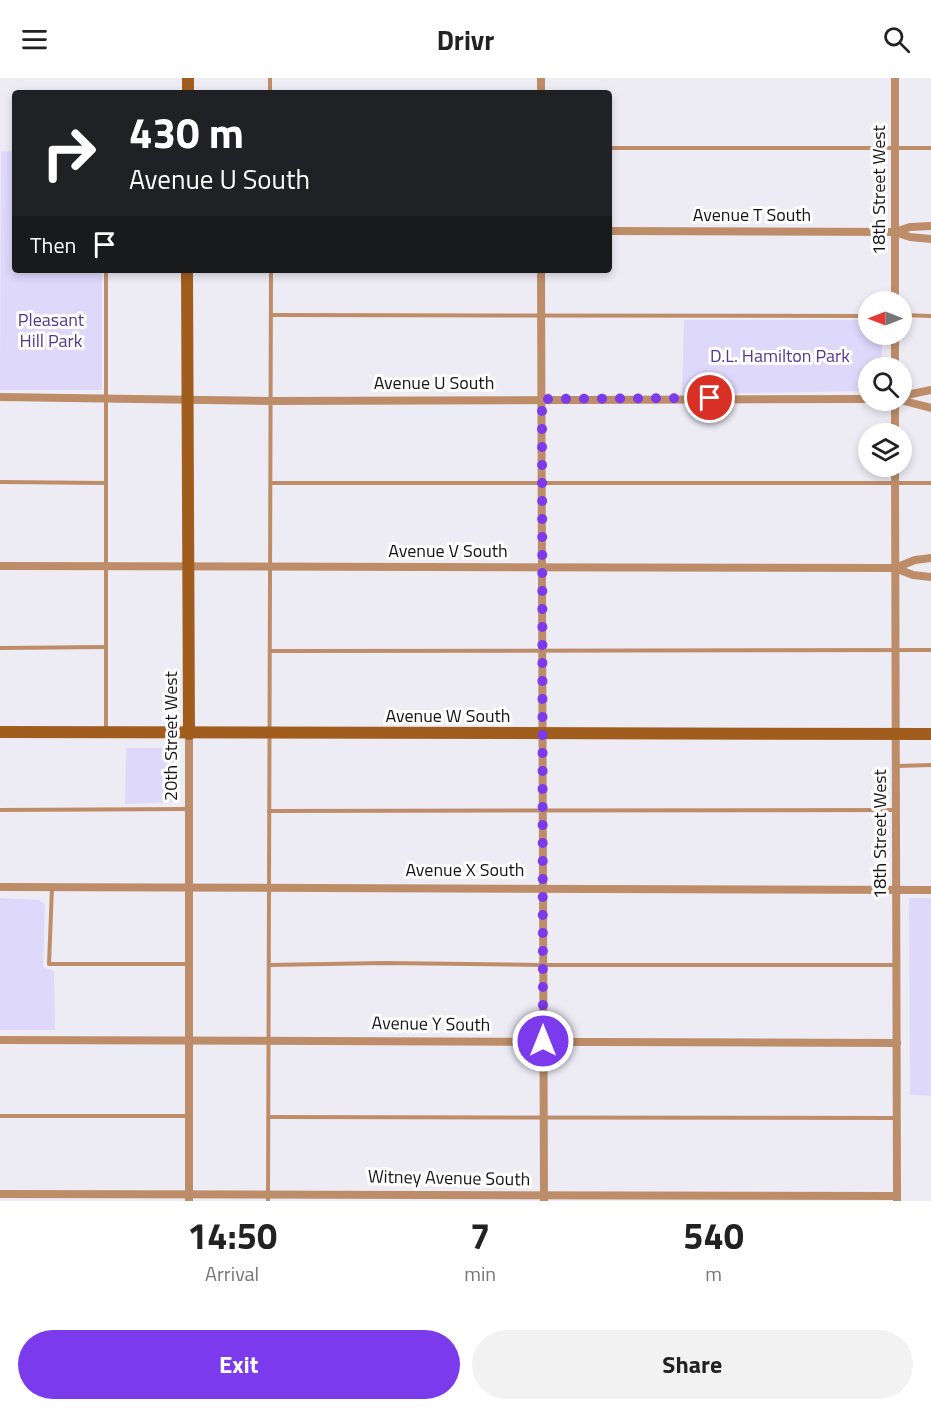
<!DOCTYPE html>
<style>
body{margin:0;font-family:"Titillium Web",sans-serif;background:#f2f2f2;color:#222;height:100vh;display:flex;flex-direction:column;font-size:22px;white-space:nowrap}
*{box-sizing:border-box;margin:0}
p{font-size:20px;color:#767676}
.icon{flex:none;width:33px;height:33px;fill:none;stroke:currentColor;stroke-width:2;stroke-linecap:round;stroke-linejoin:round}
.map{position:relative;height:1123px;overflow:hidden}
.panel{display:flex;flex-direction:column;background:#fff;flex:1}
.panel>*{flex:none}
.hud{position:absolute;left:12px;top:12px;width:600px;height:183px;border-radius:6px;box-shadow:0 3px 9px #0003;background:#202124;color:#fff;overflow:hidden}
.needle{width:39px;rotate:270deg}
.controls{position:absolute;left:858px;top:213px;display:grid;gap:12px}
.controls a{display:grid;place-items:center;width:54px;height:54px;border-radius:50%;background:#fff;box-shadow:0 3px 9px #0003;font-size:30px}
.pin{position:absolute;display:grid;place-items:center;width:51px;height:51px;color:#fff;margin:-26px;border:3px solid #fff;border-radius:50%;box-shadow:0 2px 6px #0007}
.me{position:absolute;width:66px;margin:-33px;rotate:0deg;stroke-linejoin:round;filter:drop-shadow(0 0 4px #0008)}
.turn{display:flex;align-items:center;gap:21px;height:126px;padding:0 18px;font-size:27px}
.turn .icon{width:78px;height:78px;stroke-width:2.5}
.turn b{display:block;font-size:42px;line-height:51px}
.then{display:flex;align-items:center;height:57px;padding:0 18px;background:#0003;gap:12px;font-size:22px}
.eta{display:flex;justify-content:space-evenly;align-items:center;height:102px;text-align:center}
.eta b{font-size:36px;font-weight:700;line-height:42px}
.primary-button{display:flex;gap:12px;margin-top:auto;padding:12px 18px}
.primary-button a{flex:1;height:69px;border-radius:36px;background:#7c3aed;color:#fff;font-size:24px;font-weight:700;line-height:69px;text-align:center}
.primary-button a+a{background:#f2f2f2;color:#222}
header{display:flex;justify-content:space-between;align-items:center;height:78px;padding:0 18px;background:#fff;font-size:27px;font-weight:700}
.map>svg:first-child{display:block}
</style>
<header><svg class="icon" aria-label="menu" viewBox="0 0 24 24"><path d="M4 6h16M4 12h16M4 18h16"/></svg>Drivr<svg class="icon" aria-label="search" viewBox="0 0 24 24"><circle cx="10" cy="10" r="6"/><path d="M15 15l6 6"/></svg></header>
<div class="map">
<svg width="931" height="1123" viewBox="0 0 931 1123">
<rect width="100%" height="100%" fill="#edecf5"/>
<!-- green -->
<g fill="#ded8fb">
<polygon points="1,73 15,74 15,192 102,192 102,312 0,312"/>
<polygon points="684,242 868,242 868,256 882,257 882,289 868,290 868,313 682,316"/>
<polygon points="126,670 169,670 175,677 175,724 125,726"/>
<polygon points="0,820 39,822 45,827 43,889 54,893 55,952 0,952"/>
<polygon points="909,820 931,820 931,1018 910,1017"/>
</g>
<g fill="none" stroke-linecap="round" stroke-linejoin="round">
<!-- lane -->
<g stroke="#bd8d69" stroke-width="4">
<polyline points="270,0 270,15"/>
<polyline points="609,70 931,70"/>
<polyline points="271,237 868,238"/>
<polyline points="902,237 931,238"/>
<polyline points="0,404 106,405"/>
<polyline points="272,405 931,405"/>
<polyline points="0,570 106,569"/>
<polyline points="271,573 931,572"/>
<polyline points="106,653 106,192"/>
<polyline points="897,688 931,687"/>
<polyline points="0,732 188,731"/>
<polyline points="269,733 895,732"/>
<polyline points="52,810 49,886 187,886"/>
<polyline points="269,887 384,885 543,887 896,887"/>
<polyline points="0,1038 187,1038"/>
<polyline points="269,1039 896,1040"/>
<polyline points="268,1123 271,192"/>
</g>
<!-- street -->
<g stroke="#bd8d69" stroke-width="8">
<polyline points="541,0 541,15"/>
<polyline points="609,153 895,154 910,149 931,148"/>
<polyline points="895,154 910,159 931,161"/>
<polyline points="541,192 544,1123"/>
<polyline points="895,224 895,0"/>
<polyline points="895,256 895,290"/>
<polyline points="902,318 931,312"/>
<polyline points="0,319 271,323 868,321"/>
<polyline points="895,322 895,356"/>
<polyline points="900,322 931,330"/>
<polyline points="895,388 897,1123"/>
<polyline points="0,488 895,490 913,497 931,499"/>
<polyline points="895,490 915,482 931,480"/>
<polyline points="189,656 189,1123"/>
<polyline points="0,809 931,812"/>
<polyline points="0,962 897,965"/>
<polyline points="0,1116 897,1118"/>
</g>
<!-- secondary -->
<g stroke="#a15d1e" stroke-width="12">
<polyline points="188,15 188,0"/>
<polyline points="187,192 189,656"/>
<polyline points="0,654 931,656"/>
</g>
</g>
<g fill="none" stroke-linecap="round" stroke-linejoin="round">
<!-- route -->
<polyline stroke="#7c3aed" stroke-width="10" stroke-dasharray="0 18" points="543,963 542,321 710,320"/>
</g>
<g text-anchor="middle" stroke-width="6" stroke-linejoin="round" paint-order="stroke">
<!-- street labels -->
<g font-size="18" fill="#151417" stroke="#fff">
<text transform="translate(879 112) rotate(-90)" y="6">18th Street West</text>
<text x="752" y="143">Avenue T South</text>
<text x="434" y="311">Avenue U South</text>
<text x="448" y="479">Avenue V South</text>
<text x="448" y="644">Avenue W South</text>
<text transform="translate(171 658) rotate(-90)" y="6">20th Street West</text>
<text transform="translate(880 756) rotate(-90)" y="6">18th Street West</text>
<text x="465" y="798">Avenue X South</text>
<text transform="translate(431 946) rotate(1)" y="6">Avenue Y South</text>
<text transform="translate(449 1100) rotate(1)" y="6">Witney Avenue South</text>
</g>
<!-- park labels -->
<g font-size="18" fill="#533891" stroke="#fff">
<text x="51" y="248">Pleasant<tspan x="51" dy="21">Hill Park</tspan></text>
<text x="780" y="284">D.L. Hamilton Park</text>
</g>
</g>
</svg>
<div class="controls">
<a><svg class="needle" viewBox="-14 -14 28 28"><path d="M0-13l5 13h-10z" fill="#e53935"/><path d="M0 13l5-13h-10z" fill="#767676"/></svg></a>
<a><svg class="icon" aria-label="search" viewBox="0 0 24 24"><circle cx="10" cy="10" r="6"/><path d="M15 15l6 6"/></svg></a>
<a><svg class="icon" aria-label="layers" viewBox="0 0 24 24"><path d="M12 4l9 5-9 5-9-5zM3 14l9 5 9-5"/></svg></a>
</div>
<div class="pin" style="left:710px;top:320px;background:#d93025"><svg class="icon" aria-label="arrive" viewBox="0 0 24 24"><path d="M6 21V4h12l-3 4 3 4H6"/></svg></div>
<svg class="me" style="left:543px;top:963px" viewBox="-20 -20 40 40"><circle r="17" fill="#7c3aed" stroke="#fff" stroke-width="3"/><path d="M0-11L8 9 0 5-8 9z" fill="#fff"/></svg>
<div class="hud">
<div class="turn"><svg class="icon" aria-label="right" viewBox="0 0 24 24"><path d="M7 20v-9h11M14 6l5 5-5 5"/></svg><div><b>430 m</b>Avenue U South</div></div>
<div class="then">Then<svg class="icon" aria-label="arrive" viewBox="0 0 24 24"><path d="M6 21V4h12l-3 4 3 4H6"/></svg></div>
</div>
</div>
<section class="panel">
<div class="eta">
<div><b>14:50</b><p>Arrival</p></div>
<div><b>7</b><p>min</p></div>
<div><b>540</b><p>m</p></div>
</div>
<div class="primary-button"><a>Exit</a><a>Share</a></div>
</section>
